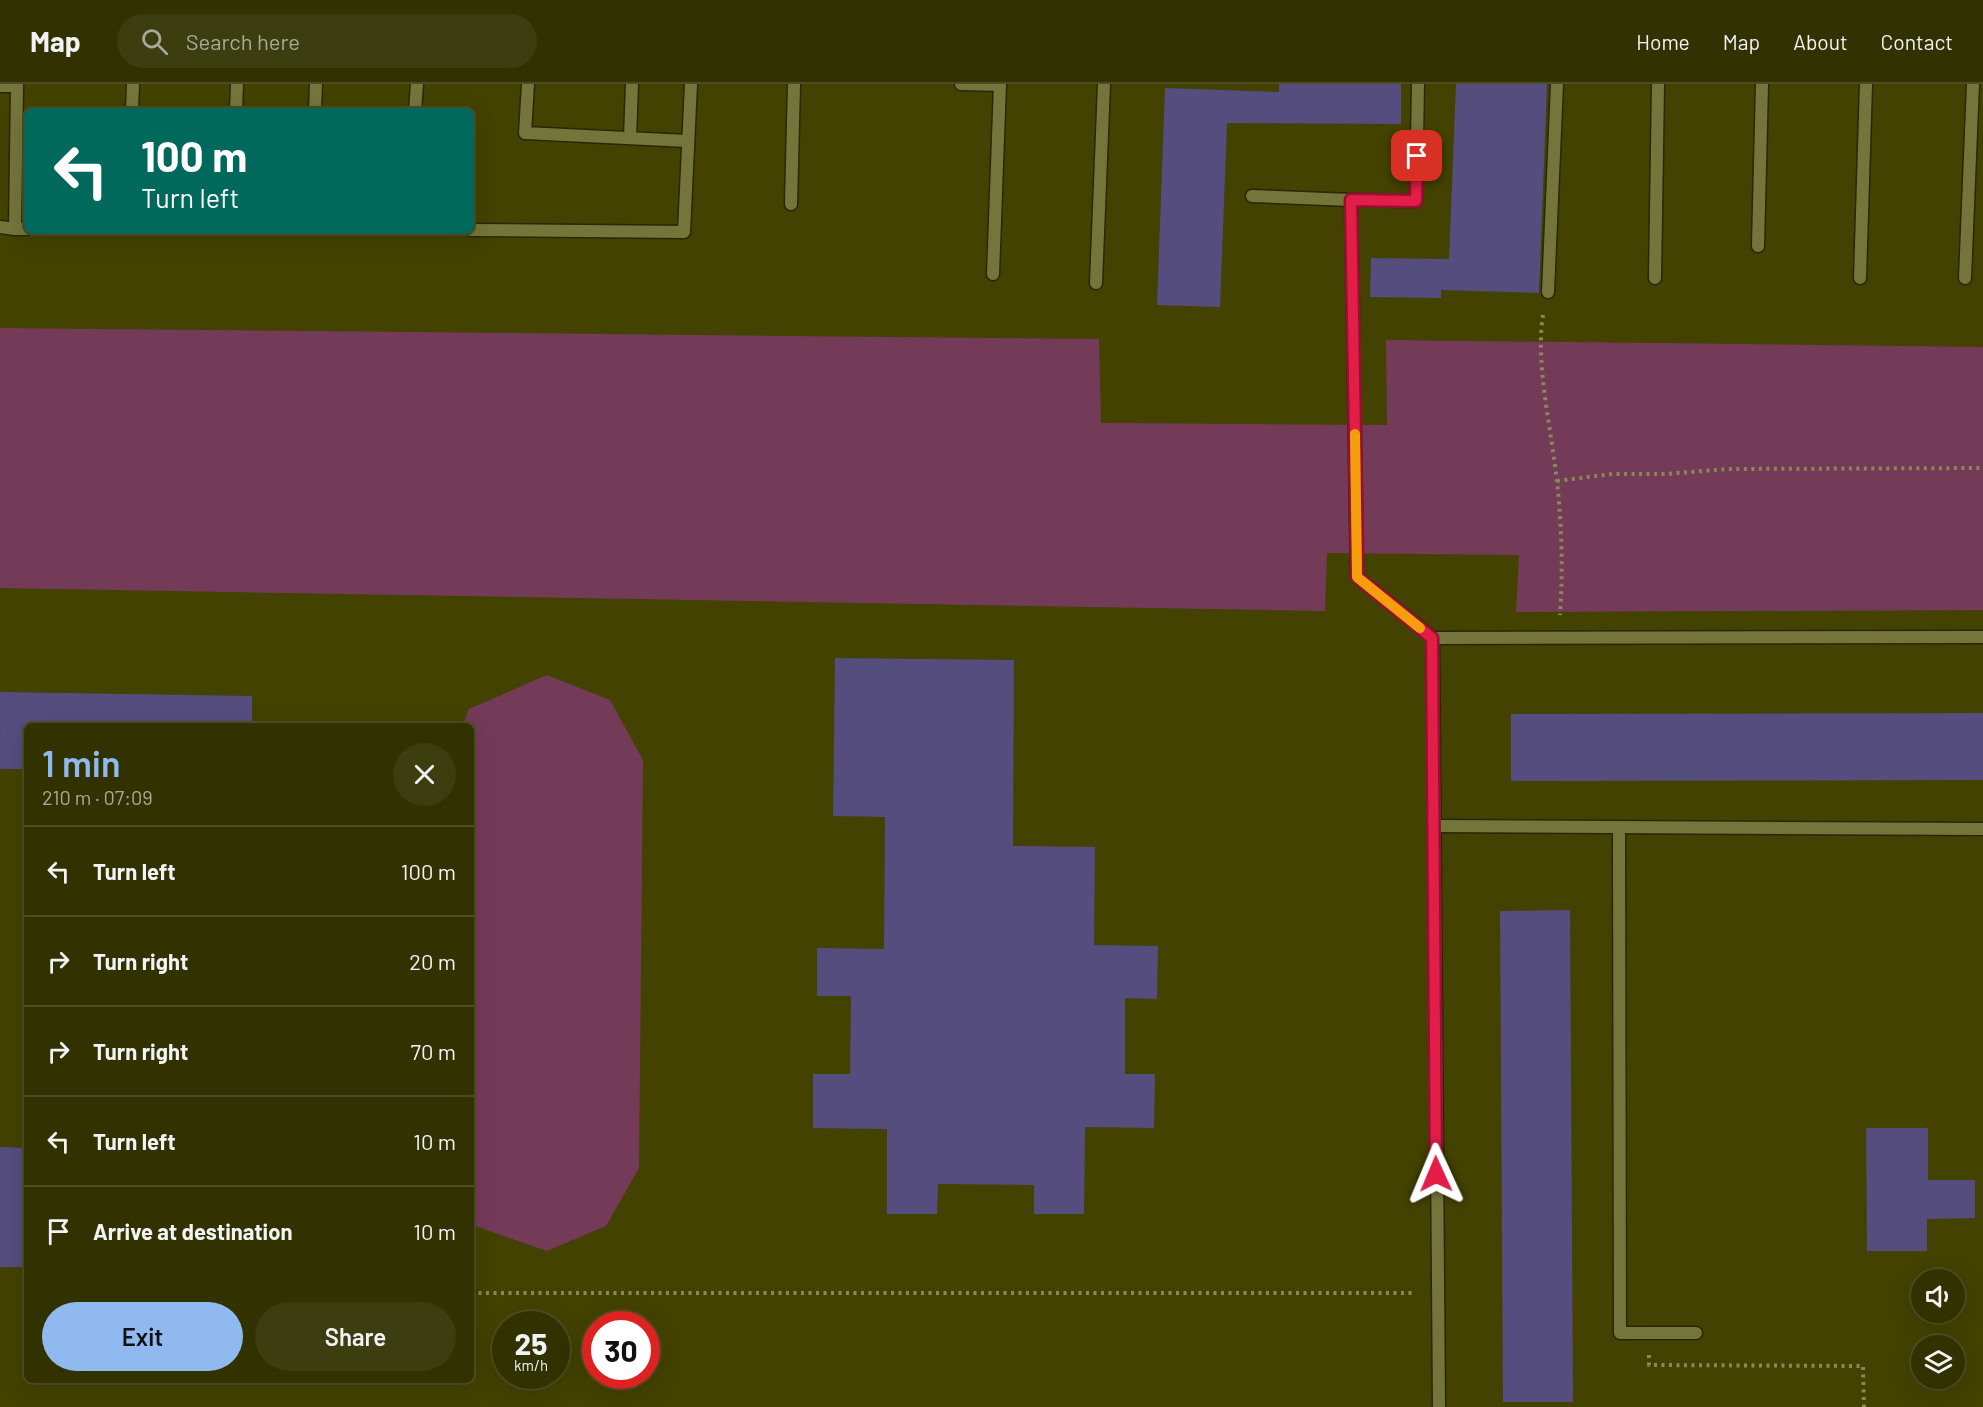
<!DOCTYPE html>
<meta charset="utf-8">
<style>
body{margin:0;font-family:Barlow,sans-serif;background:#3d3e10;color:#f1f3f6;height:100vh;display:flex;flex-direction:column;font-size:22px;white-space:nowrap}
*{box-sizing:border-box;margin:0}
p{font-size:20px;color:#a8aa99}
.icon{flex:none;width:33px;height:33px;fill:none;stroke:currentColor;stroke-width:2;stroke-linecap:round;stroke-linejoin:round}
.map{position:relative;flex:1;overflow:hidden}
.sheet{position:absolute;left:24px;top:639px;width:450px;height:660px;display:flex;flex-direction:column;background:#323201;border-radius:9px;box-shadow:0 6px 24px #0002,0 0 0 2px #4d4d23}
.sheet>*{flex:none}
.top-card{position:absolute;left:24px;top:24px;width:450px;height:126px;border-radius:9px;box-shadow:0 6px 24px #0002,0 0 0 2px #4d4d23;background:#00695c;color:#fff;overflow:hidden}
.fabs{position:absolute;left:1911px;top:1185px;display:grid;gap:12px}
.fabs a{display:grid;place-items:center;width:54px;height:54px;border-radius:50%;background:#323201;box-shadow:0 6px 24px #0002,0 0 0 2px #4d4d23;font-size:30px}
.speed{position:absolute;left:492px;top:1227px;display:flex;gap:12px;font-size:30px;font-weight:700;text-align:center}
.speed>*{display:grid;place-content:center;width:78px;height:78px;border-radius:50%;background:#323201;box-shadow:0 6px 24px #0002,0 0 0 2px #4d4d23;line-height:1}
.speed small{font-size:15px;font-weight:400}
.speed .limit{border:9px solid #d22;background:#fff;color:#111}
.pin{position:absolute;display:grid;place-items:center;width:51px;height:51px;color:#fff;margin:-26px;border-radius:12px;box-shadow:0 3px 9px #0006}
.me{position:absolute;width:66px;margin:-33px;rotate:359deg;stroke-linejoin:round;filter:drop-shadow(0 0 4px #0008)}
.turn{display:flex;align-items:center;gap:21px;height:126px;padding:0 18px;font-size:27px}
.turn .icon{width:78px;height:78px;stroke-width:2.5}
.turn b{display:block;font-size:42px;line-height:51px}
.round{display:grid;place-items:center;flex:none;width:63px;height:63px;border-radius:32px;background:#3d3e10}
.headline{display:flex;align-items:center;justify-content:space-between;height:102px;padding:0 18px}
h1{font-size:36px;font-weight:600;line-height:45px;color:#90b9f0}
.cta{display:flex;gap:12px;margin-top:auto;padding:12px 18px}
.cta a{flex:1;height:69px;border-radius:36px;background:#90b9f0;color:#111;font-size:24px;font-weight:600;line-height:69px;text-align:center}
.cta a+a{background:#3d3e10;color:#f1f3f6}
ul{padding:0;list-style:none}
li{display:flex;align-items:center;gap:18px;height:90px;padding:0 18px;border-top:2px solid #4d4d23}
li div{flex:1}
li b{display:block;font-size:22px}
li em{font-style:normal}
header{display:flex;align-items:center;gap:36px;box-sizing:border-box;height:84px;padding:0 30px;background:#323201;border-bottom:2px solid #4d4d23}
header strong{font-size:28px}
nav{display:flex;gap:33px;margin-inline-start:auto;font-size:21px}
.search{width:420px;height:54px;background:#3d3e10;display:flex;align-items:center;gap:15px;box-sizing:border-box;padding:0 21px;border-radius:33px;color:#a8aa99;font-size:22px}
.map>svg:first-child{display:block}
</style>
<header>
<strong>Map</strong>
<div class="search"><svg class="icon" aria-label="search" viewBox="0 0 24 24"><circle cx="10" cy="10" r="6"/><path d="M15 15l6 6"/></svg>Search here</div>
<nav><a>Home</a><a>Map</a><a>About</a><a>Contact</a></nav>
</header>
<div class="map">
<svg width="1983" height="1323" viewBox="0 0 1983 1323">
<rect width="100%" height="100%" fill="#434201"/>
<!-- green -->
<g fill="#743b58">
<polygon points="0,244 1099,255 1101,339 1387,341 1386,256 1983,263 1983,526 1516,528 1519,471 1327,469 1325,527 0,504"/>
<polygon points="547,591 610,616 643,676 639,1084 606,1142 547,1167 475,1142 471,1136 471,642 462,642 469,625"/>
</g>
<!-- building -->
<g fill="#544d7e">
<polygon points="1279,0 1401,0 1401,40 1227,39 1220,223 1157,221 1165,4 1279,8"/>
<polygon points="1456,0 1547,0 1539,209 1441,206 1441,214 1370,213 1371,174 1449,175"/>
<polygon points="835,574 1014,576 1013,762 1095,763 1094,861 1158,862 1157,915 1125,914 1125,990 1155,990 1154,1044 1085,1043 1084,1130 1034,1130 1034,1101 938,1100 937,1130 887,1130 887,1045 813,1044 813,990 850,990 851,912 817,912 817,864 884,865 885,733 833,732"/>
<polygon points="0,608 252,612 252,642 27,642 27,685 0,685"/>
<polygon points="1983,629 1983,696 1511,697 1511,630"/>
<polygon points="1570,826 1573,1318 1503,1318 1500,827"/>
<polygon points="1866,1044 1928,1044 1928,1096 1975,1096 1975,1134 1927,1135 1927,1167 1867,1167"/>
<polygon points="0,1063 27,1064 27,1183 0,1183"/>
</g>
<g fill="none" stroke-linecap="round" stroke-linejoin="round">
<!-- service casing -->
<g stroke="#282809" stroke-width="15">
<g id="service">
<polyline points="528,0 525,49 687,57"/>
<polyline points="961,0 1000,1"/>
<polyline points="1418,0 1416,117 1351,116 1357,493 1433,554"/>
<polyline points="0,2 17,2 15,145 27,145"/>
<polyline points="132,27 133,0"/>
<polyline points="236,27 237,0"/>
<polyline points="315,27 316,0"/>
<polyline points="415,27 417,0"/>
<polyline points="630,54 632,0"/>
<polyline points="1252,112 1351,116"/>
<polyline points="791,120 794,0"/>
<polyline points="0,143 15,145"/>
<polyline points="471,146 684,148 691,0"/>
<polyline points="1758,162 1762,0"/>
<polyline points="993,190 1000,0"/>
<polyline points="1655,194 1658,0"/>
<polyline points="1860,194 1866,0"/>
<polyline points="1965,194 1973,0"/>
<polyline points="1096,199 1104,0"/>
<polyline points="1548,208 1557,0"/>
<polyline points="1434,742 1983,745"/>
<polyline points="1619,744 1620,1249 1696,1249"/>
</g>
</g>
<!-- minor casing -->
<g stroke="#282809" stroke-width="15">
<polyline id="minor" points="1439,1323 1433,554 1983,553"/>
</g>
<!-- path -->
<g stroke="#898858" stroke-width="4" stroke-dasharray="3 4.5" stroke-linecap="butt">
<path d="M1543,231C1535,280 1552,348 1557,398C1562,443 1563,486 1560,531"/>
<polyline points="1557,397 1612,390 1665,390 1728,385 1983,384"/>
<polyline points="471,1209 1414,1209"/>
<polyline points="1649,1271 1649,1281 1863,1282 1864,1323"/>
</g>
<!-- service -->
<use href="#service" stroke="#74753b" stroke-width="12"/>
<!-- minor -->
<use href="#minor" stroke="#74753b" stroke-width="12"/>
</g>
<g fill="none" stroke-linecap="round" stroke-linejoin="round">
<!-- route casing -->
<g stroke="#92132f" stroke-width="15">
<polyline id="route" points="1417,72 1416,117 1351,116 1357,469 1357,493 1432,554 1436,1090"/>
</g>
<!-- route -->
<use href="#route" stroke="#e11d48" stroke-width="10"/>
<!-- slow -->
<polyline stroke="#f59e0b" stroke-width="10" points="1355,350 1357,493 1420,544"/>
</g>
</svg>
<div class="fabs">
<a><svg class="icon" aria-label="sound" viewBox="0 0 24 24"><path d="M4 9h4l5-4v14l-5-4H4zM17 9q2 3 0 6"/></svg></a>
<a><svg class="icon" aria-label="layers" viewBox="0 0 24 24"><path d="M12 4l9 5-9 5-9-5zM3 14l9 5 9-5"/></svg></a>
</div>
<div class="speed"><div>25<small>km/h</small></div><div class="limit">30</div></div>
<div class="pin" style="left:1417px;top:72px;background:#d93025"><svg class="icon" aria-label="arrive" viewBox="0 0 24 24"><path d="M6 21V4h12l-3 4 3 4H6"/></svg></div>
<svg class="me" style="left:1436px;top:1090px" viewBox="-20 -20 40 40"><path d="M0-17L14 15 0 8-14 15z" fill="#e11d48" stroke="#fff" stroke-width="4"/></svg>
<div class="top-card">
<div class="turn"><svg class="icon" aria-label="left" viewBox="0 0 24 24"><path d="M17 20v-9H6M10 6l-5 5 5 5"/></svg><div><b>100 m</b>Turn left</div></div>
</div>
<section class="sheet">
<div class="headline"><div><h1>1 min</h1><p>210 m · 07:09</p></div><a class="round"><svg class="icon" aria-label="close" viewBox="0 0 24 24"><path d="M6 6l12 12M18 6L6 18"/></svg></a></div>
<ul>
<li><svg class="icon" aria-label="left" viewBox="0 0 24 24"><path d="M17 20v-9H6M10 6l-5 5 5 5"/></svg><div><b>Turn left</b></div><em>100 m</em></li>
<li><svg class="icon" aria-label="right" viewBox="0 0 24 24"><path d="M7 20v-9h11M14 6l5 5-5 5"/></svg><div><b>Turn right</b></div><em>20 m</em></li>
<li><svg class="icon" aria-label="right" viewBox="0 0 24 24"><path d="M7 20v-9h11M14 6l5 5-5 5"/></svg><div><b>Turn right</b></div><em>70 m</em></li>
<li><svg class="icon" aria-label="left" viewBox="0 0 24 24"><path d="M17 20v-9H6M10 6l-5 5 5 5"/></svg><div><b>Turn left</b></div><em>10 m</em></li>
<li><svg class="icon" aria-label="arrive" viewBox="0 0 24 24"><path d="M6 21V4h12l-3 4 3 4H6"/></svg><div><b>Arrive at destination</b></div><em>10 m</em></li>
</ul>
<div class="cta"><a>Exit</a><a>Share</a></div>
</section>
</div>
